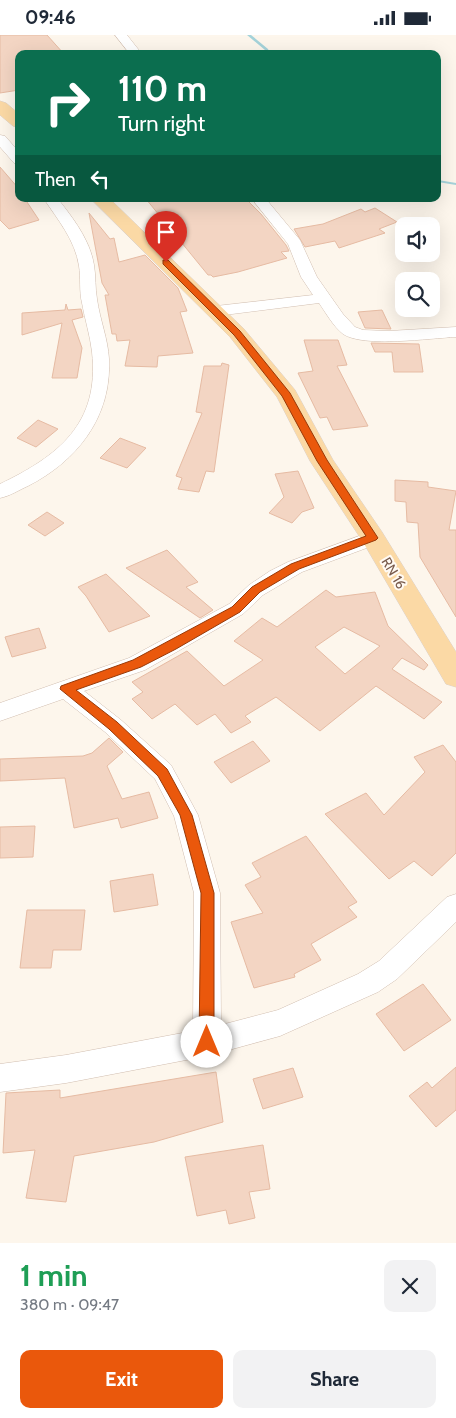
<!DOCTYPE html>
<meta charset="utf-8">
<style>
body{margin:0;font-family:Cabin,sans-serif;background:#f2f2f3;color:#1f2937;height:100vh;display:flex;flex-direction:column;font-size:19px;white-space:nowrap}
*{box-sizing:border-box;margin:0}
p{font-size:16px;color:#747a83}
.icon{flex:none;width:28px;height:28px;fill:none;stroke:currentColor;stroke-width:2;stroke-linecap:round;stroke-linejoin:round}
.map{position:relative;height:1208px;overflow:hidden}
.side{display:flex;flex-direction:column;background:#fff;flex:1}
.side>*{flex:none}
.banner{position:absolute;left:15px;top:15px;width:426px;height:152px;border-radius:10px;box-shadow:0 5px 20px #0002;background:#0b6e4f;color:#fff;overflow:hidden}
.tools{position:absolute;left:395px;top:182px;display:grid;gap:10px}
.tools a{display:grid;place-items:center;width:45px;height:45px;border-radius:10px;background:#fff;box-shadow:0 5px 20px #0002;font-size:25px}
.pin{position:absolute;display:grid;place-items:center;width:42px;height:42px;color:#fff;margin:-51px -21px;border-radius:50% 50% 50% 0;rotate:-45deg;box-shadow:0 0 5px #0007}
.pin .icon{rotate:45deg}
.me{position:absolute;width:55px;margin:-28px;rotate:0deg;stroke-linejoin:round;filter:drop-shadow(0 0 4px #0008)}
.turn{display:flex;align-items:center;gap:18px;height:105px;padding:0 20px;font-size:22px}
.turn .icon{width:65px;height:65px;stroke-width:2.5}
.turn b{display:block;font-size:35px;line-height:42px}
.then{display:flex;align-items:center;height:48px;padding:0 20px;background:#0003;gap:10px;font-size:19px}
.round{display:grid;place-items:center;flex:none;width:52px;height:52px;border-radius:10px;background:#f2f2f3}
.head{display:flex;align-items:center;justify-content:space-between;height:85px;padding:0 20px}
h1{font-size:30px;font-weight:700;line-height:38px;color:#1e9e55}
.primary-button{display:flex;gap:10px;margin-top:auto;padding:10px 20px}
.primary-button a{flex:1;height:58px;border-radius:10px;background:#ea580c;color:#fff;font-size:20px;font-weight:700;line-height:58px;text-align:center}
.primary-button a+a{background:#f2f2f3;color:#1f2937}
.status{display:flex;justify-content:space-between;align-items:center;height:35px;padding:0 25px;background:#fff;direction:ltr}
.status svg{height:14px;fill:currentColor}
.map>svg:first-child{display:block}
</style>
<div class="status"><b>09:46</b><svg viewBox="0 0 49 12"><path d="M0 12V9h3v3zM5 12V6h3v6zM10 12V3h3v9zM15 12V0h3v12zM26 1h20v11H26zM47 4h2v5h-2z"/></svg></div>
<div class="map">
<svg width="456" height="1208" viewBox="0 0 456 1208">
<rect width="100%" height="100%" fill="#fdf6ec"/>
<g fill="none" stroke-linecap="round" stroke-linejoin="round">
<!-- stream -->
<g fill="#a5d3da" fill-rule="evenodd">
<polygon points="247,0 251,0 268,14 270,19 266,19 265,15"/>
<polygon points="438,145 456,148 456,150 438,147"/>
</g>
</g>
<!-- building -->
<g fill="#f3d5c3" stroke="#e6bba3" fill-rule="evenodd">
<polygon points="0,0 47,0 64,19 19,19 19,55 0,58"/>
<polygon points="0,132 19,154 19,164 25,164 39,185 9,194 0,185"/>
<polygon points="146,164 246,164 261,179 286,210 289,216 281,217 287,223 238,237 213,242 211,240 208,240"/>
<polygon points="375,173 397,187 379,194 385,198 339,213 335,206 305,212 294,194 323,189 361,174 365,177"/>
<polygon points="89,178 110,204 114,203 119,227 145,220 178,253 187,276 180,277 193,318 158,321 157,332 125,331 130,305 117,306 116,299 112,299 105,260 109,260 102,248"/>
<polygon points="66,269 68,275 81,274 83,282 72,285 82,313 77,343 52,343 62,288 22,300 22,278 65,275"/>
<polygon points="382,275 391,294 365,293 358,277"/>
<polygon points="304,305 338,305 347,330 337,331 368,391 333,395 327,382 320,383 298,338 313,336"/>
<polygon points="371,308 419,309 423,337 394,337 392,317 375,317"/>
<polygon points="222,328 229,330 214,437 206,436 199,457 178,454 182,443 176,441 202,378 196,377 204,331 221,331"/>
<polygon points="38,385 58,394 36,412 17,403"/>
<polygon points="120,403 146,413 127,433 100,423"/>
<polygon points="298,436 314,473 302,477 292,488 269,478 284,462 275,439"/>
<polygon points="395,445 428,447 428,452 456,456 449,495 456,495 456,582 420,522 418,488 407,487 406,467 395,466"/>
<polygon points="47,477 64,488 45,501 28,490"/>
<polygon points="167,515 198,547 186,552 213,575 200,583 126,533"/>
<polygon points="106,539 150,581 109,597 86,561 78,552"/>
<path d="M326,555L336,562L375,557L388,591L428,630L424,635L402,623L392,634L442,667L424,684L376,651L320,696L276,662L245,681L251,687L231,698L215,679L197,690L175,669L152,684L132,664L143,657L132,647L187,616L224,651L263,625L234,606L262,583L277,592ZM344,592L380,611L345,639L315,612Z"/>
<polygon points="39,593 46,613 12,622 5,602"/>
<polygon points="109,703 123,717 107,731 122,764 149,757 158,783 121,793 118,783 74,793 65,743 0,746 0,724 83,721 92,718"/>
<polygon points="253,706 270,726 231,748 214,727"/>
<polygon points="443,710 456,727 456,818 432,841 414,826 389,844 325,779 366,758 384,780 425,737 414,722"/>
<polygon points="35,791 33,822 0,823 0,792"/>
<polygon points="306,801 357,867 348,872 357,882 311,909 321,925 294,939 295,942 254,953 231,887 263,878 245,850 261,842 252,828"/>
<polygon points="153,839 158,870 114,877 110,846"/>
<polygon points="27,875 85,875 81,915 53,915 51,933 20,933"/>
<polygon points="423,949 451,985 404,1016 376,979"/>
<polygon points="456,1032 456,1075 436,1092 409,1061 427,1047 432,1053"/>
<polygon points="293,1033 303,1062 263,1074 253,1044"/>
<polygon points="216,1037 223,1087 154,1107 74,1121 66,1167 26,1163 35,1115 3,1118 6,1058 60,1055 60,1063"/>
<polygon points="263,1110 270,1154 249,1157 255,1183 229,1189 226,1175 197,1181 185,1122"/>
</g>
<g fill="none" stroke-linecap="round" stroke-linejoin="round">
<!-- minor casing -->
<g stroke="#d1beb0" stroke-width="1">
<g id="minor">
<polygon points="115,0 127,0 142,19 130,19"/>
<polygon points="0,100 5,101 19,117 19,129 14,128 0,112"/>
<path d="M44,164H58C73,183 90,205 94,230C96,242 95,253 97,264C100,285 108,304 109,324C112,382 77,426 28,451C19,455 10,461 0,463V449C58,421 100,389 92,317C90,300 85,285 82,268C79,256 81,243 79,231C75,205 58,185 44,164Z"/>
<path d="M252,164H266L300,205L317,242L343,279L355,292L363,295L389,296L456,292V302C430,303 364,313 343,299C333,291 326,278 319,268L216,281L210,279L208,276L210,273L216,271L313,260L301,242L288,209Z"/>
<polygon points="373,496 380,498 383,503 380,508 302,537 263,560 243,579 145,635 84,656 121,685 171,730 198,780 220,858 221,990 278,975 358,939 379,926 447,862 456,859 456,887 397,944 378,957 280,1001 207,1021 66,1048 0,1057 0,1029 66,1020 193,996 194,858 174,781 155,744 105,697 63,664 0,686 0,668 129,623 229,569 249,550 270,536 288,527"/>
</g>
</g>
<!-- primary casing -->
<g stroke="#dad1cd" stroke-width="1">
<g id="primary">
<polygon points="0,66 6,68 19,79 19,93 13,91 0,80"/>
<polygon points="91,164 110,164 244,294 295,355 333,425 382,497 456,617 456,652 446,649 363,507 310,426 277,362 230,302"/>
</g>
</g>
<!-- minor -->
<use href="#minor" fill="#fff" fill-rule="evenodd"/>
<!-- primary -->
<use href="#primary" fill="#fbd9a5" fill-rule="evenodd"/>
</g>
<!-- route -->
<polygon fill="#ea580c" stroke="#983908" points="163,225 168,225 240,296 290,358 327,425 378,503 376,505 299,534 260,557 240,577 176,614 141,632 76,655 117,687 167,734 192,780 214,858 214,1007 212,1012 207,1014 201,1012 199,1007 201,858 180,780 158,741 109,694 60,654 61,651 133,625 232,572 252,552 291,529 366,501 317,426 282,361 234,300 163,229"/>
<g text-anchor="middle" stroke-width="4" stroke-linejoin="round" paint-order="stroke">
<!-- street labels -->
<g font-size="14" fill="#7a5c4d" stroke="#fffaf3">
<text transform="translate(394 538) rotate(59)" y="5">RN 16</text>
</g>
</g>
</svg>
<div class="tools">
<a><svg class="icon" aria-label="sound" viewBox="0 0 24 24"><path d="M4 9h4l5-4v14l-5-4H4zM17 9q2 3 0 6"/></svg></a>
<a><svg class="icon" aria-label="search" viewBox="0 0 24 24"><circle cx="10" cy="10" r="6"/><path d="M15 15l6 6"/></svg></a>
</div>
<div class="pin" style="left:166px;top:227px;background:#d93025"><svg class="icon" aria-label="arrive" viewBox="0 0 24 24"><path d="M6 21V4h12l-3 4 3 4H6"/></svg></div>
<svg class="me" style="left:207px;top:1007px" viewBox="-20 -20 40 40"><circle r="19" fill="#fff"/><path d="M0-13L10 11 0 6-10 11z" fill="#ea580c"/></svg>
<div class="banner">
<div class="turn"><svg class="icon" aria-label="right" viewBox="0 0 24 24"><path d="M7 20v-9h11M14 6l5 5-5 5"/></svg><div><b>110 m</b>Turn right</div></div>
<div class="then">Then<svg class="icon" aria-label="left" viewBox="0 0 24 24"><path d="M17 20v-9H6M10 6l-5 5 5 5"/></svg></div>
</div>
</div>
<section class="side">
<div class="head"><div><h1>1 min</h1><p>380 m · 09:47</p></div><a class="round"><svg class="icon" aria-label="close" viewBox="0 0 24 24"><path d="M6 6l12 12M18 6L6 18"/></svg></a></div>
<div class="primary-button"><a>Exit</a><a>Share</a></div>
</section>
